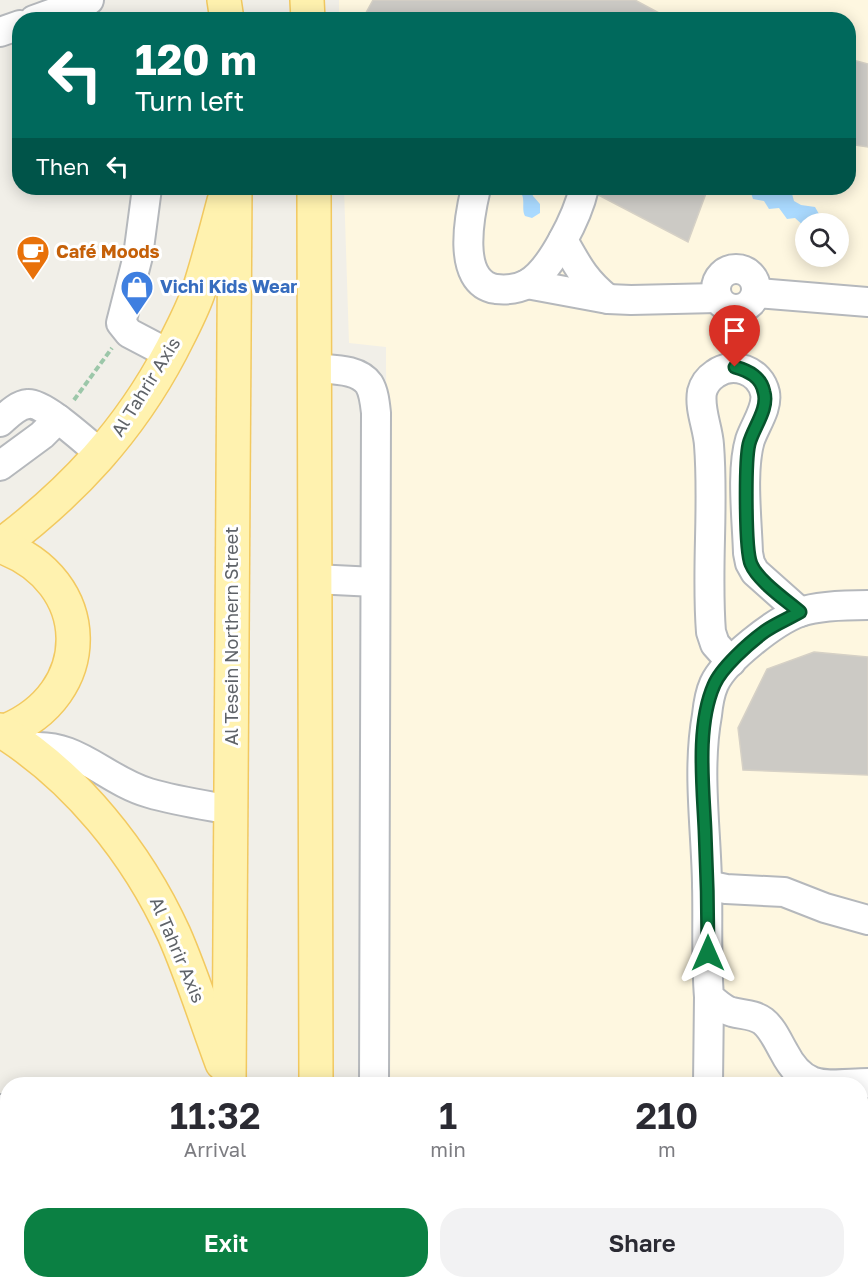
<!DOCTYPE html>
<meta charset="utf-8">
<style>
body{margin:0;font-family:"Golos Text",sans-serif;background:#f2f2f3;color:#2b2b33;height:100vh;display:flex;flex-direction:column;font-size:22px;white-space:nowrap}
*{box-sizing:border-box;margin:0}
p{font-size:20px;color:#7c7c81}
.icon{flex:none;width:33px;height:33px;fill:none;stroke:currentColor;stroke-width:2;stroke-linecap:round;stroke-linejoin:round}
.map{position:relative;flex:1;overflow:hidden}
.drawer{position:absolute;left:0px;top:1077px;width:868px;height:212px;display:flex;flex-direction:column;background:#fff;border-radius:24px 24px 0 0;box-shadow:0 3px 15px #0003}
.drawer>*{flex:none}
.guide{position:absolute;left:12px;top:12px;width:844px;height:183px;border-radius:24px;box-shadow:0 3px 15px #0003;background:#00695c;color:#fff;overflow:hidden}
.fabs{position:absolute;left:795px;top:213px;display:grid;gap:12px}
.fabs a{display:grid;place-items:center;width:54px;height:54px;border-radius:50%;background:#fff;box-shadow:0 3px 15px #0003;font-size:30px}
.pin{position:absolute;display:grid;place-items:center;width:51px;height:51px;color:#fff;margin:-62px -26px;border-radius:50% 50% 50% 0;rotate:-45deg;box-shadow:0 0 6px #0007}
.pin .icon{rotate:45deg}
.me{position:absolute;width:66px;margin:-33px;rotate:0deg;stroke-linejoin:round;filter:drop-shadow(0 0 4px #0008)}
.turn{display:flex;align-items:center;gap:21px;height:126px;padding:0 24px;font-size:27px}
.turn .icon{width:78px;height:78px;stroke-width:2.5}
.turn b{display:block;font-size:42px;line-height:51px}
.then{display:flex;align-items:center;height:57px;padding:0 24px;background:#0003;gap:12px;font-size:22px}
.eta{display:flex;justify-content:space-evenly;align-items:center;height:102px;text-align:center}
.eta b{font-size:36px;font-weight:600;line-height:42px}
.action{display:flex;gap:12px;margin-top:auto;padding:12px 24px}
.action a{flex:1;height:69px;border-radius:24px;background:#0b8043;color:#fff;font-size:24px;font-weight:600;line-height:69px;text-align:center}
.action a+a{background:#f2f2f3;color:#2b2b33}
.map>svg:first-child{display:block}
</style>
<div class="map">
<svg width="868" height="1288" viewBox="0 0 868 1288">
<rect width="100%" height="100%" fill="#f1efe8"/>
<!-- commercial -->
<path fill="#fef7e0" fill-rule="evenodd" d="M339,0H868V1288H389V1281H861V1084H388L386,347L349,343L344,188H849V20H339ZM806,224H838V256H806Z"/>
<!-- water -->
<g fill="#aadaff">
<path d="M504,188H531L533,196L540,204V213L532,218L525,216C520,208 529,192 514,189C511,188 507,189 504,188Z"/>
<polygon points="751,188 789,188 791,190 794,201 801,205 815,207 819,214 818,223 806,224 805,227 795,218 787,219 779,208 769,209 764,201 753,199 751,193"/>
</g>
<!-- building -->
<g fill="#cccac5" stroke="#d6d1c6" stroke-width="1.5">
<polygon points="373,0 635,0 672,20 362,20"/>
<polygon points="849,59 868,64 868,147 849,144"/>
<polygon points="585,188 708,188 688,242"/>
<polygon points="814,652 868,657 868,775 743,770 738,728 767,669"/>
</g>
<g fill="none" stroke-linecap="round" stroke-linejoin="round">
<!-- minor casing -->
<g stroke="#b5b8bc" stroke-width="32">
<g id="minor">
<polyline points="34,20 89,0"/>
<polyline points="0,32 20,25"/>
<polyline points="147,188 138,256 121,323 129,333 169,354"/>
<path d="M476,188C470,213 455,283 496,289C506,290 516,290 527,284C551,271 578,215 584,188"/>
<path d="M563,240C577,265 585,281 608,299"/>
<circle cx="736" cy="289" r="20"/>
<polyline points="527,284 608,299 631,300 717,298"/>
<polyline points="757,293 868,302"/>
<path d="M314,368C331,370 358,368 369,384C374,392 375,404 376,413L374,1084"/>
<path d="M0,422C8,415 17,405 28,404C43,402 87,443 102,455"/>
<polyline points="0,466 42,435 58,419"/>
<polyline points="314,579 375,582"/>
<path d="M868,605C849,605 818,606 800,612C775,621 725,660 714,684C710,693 708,705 707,715C697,770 706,828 707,883C708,921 706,959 709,997C716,1002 723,1010 732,1012C743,1015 753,1014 763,1021C773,1029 778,1042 784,1052C805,1093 828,1084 868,1083"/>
<path d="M731,662L715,644L711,632C706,570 714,507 709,445C708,428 699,409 702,392C704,384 709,378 715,374C733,361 760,370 765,393C768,408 755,425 750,440C741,470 747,520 748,553L750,563L755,572L800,612"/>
<path d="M26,748C76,740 104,780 149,793C176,801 204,805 231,810"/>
<polyline points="707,885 726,889 784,892 825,908 868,920"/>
<polyline points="708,1084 709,997"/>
<polyline points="0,1109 8,1120"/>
<polyline points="82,1281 84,1288"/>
<polyline points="372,1288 372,1281"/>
<polyline points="706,1288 706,1281"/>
</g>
</g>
<!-- major casing -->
<g stroke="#f2c960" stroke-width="36">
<g id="major">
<polyline points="224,0 227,20"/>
<polyline points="307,0 308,20"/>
<polyline points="314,188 316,1084"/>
<path d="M0,546C72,492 129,431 171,351C180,333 191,313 198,293C208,263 216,231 224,201"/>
<path d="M0,546C96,580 98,695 3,732"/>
<path d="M0,730C76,777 137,853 174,934C192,975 206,1020 222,1063"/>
<polyline points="229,1084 235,188"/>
<polyline points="318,1281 318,1288"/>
<polyline points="209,1288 212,1281"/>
</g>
</g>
<!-- path -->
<polyline stroke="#9cc7a9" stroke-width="4" stroke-dasharray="6 3" stroke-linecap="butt" points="74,400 112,348"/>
<!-- minor -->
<use href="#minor" stroke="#fff" stroke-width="28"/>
<!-- major -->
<use href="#major" stroke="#fff2af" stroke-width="33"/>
</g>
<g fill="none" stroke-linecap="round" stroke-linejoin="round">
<!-- route casing -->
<g stroke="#07532c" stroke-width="15">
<path id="route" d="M708,953C708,912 707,871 705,830C703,785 696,726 714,685C721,668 749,643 764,632C775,624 788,619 800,612C786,600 758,581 751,564C745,550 745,461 749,444C753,428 769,409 764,392C761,377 749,371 735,367"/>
</g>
<!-- route -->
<use href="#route" stroke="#0b8043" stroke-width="10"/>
</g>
<!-- icons -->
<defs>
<g id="cafe-pin" transform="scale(1.725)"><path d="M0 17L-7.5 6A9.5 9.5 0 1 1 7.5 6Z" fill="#e8710a" stroke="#fff"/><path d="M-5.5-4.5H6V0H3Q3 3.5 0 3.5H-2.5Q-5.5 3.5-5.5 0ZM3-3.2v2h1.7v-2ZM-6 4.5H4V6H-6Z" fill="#fff"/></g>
<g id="shop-pin" transform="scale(1.725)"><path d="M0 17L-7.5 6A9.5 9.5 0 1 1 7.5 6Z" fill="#3f7fe0" stroke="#fff"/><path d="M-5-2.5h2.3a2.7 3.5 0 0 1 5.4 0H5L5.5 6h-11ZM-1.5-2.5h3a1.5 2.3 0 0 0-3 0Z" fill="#fff"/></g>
</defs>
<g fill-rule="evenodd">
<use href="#cafe-pin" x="33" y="252"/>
<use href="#shop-pin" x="137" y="287"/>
</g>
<g text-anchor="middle" stroke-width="6" stroke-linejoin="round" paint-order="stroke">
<!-- food labels -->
<g font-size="18" font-weight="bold" fill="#c56008" stroke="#fff" text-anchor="start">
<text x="56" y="258">Café Moods</text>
</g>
<!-- shop labels -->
<g font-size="18" font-weight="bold" fill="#366cbe" stroke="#fff" text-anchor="start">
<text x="160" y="293">Vichi Kids Wear</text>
</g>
<!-- street labels -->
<g font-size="18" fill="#5f6368" stroke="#fff">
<text transform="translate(146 387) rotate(-58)" y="6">Al Tahrir Axis</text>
<text transform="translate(232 636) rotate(-90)" y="6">Al Tesein Northern Street</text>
<text transform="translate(177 950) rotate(67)" y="6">Al Tahrir Axis</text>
</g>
</g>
</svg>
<div class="fabs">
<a><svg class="icon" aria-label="search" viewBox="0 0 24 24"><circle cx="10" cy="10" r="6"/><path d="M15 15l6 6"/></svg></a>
</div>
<div class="pin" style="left:735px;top:367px;background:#d93025"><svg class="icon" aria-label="arrive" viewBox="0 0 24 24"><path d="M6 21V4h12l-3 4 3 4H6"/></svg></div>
<svg class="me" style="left:708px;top:953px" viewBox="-20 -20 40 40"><path d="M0-17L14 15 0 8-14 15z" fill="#0b8043" stroke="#fff" stroke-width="4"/></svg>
<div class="guide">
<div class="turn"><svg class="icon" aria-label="left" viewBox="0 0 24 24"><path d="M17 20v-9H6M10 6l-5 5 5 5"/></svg><div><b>120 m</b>Turn left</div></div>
<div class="then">Then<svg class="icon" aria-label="left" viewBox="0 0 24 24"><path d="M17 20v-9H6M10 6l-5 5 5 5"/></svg></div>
</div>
<section class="drawer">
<div class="eta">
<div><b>11:32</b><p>Arrival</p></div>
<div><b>1</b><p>min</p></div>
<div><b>210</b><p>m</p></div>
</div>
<div class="action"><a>Exit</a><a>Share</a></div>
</section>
</div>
